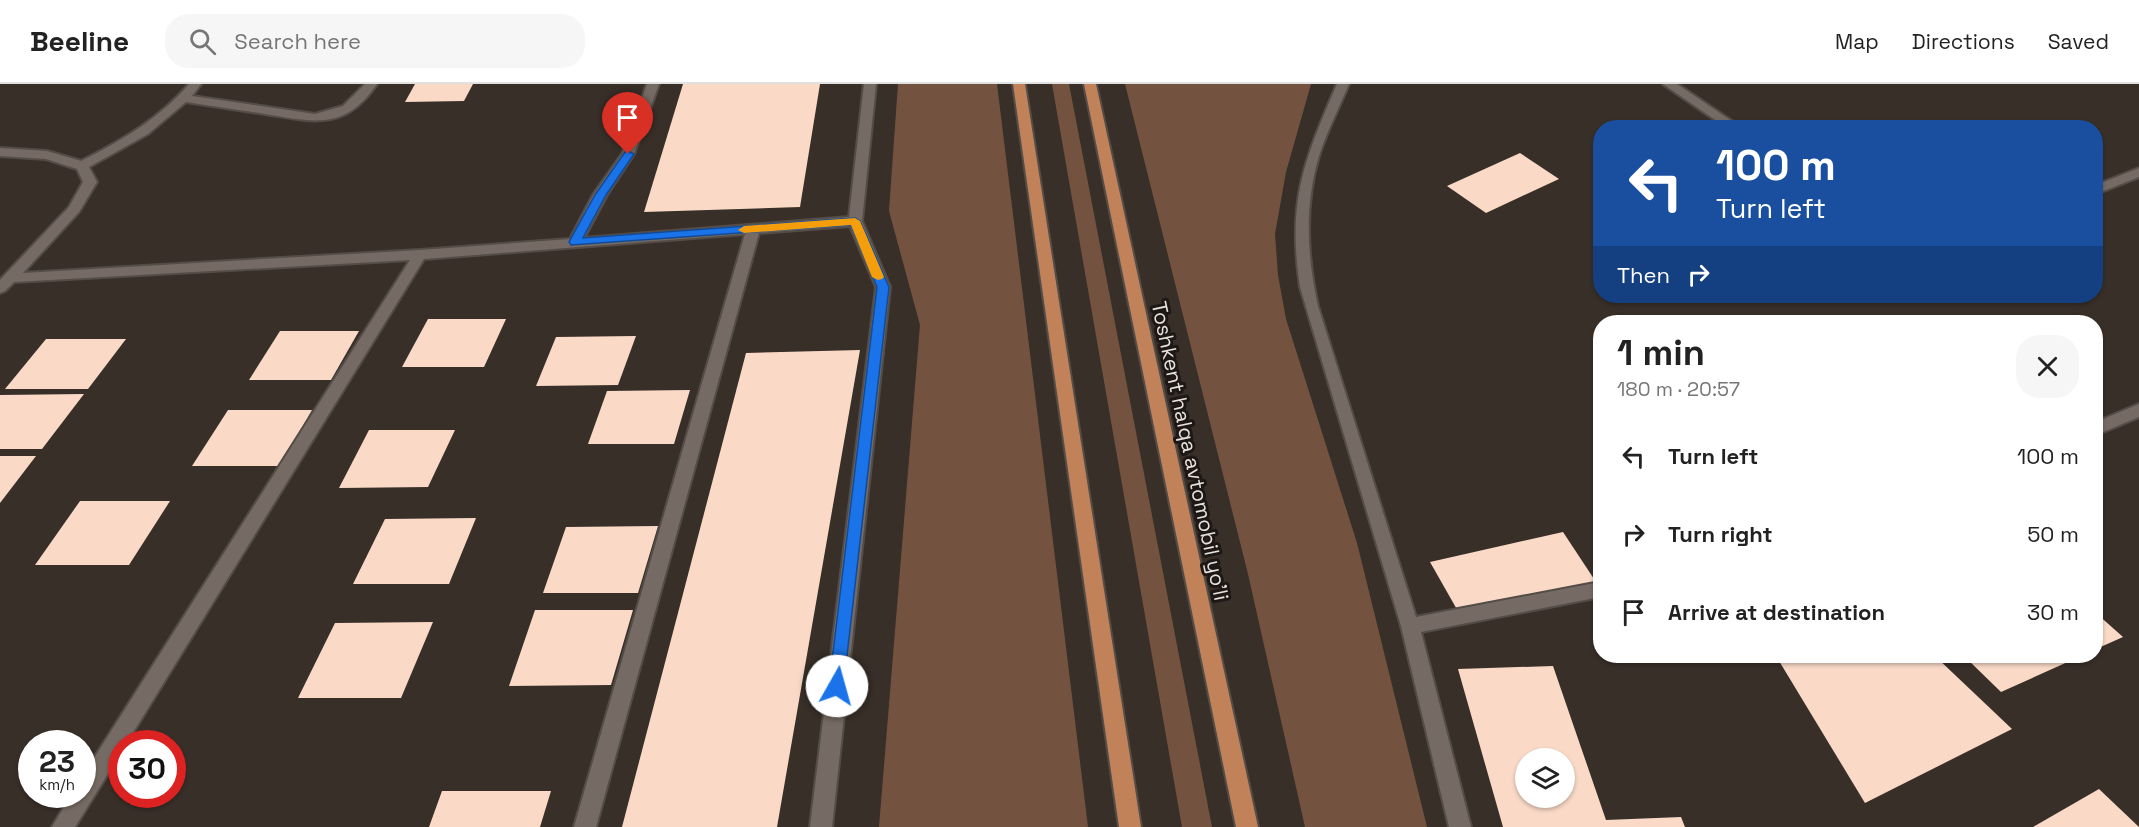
<!DOCTYPE html>
<meta charset="utf-8">
<style>
body{margin:0;font-family:"Space Grotesk",sans-serif;background:#f6f6f6;color:#222;height:100vh;display:flex;flex-direction:column;font-size:22px;white-space:nowrap}
*{box-sizing:border-box;margin:0}
p{font-size:20px;color:#767676}
.icon{flex:none;width:33px;height:33px;fill:none;stroke:currentColor;stroke-width:2;stroke-linecap:round;stroke-linejoin:round}
.map{position:relative;flex:1;overflow:hidden}
.panel{position:absolute;left:1593px;top:231px;width:510px;height:348px;display:flex;flex-direction:column;background:#fff;border-radius:24px;box-shadow:0 2px 4px #0004}
.panel>*{flex:none}
.top-card{position:absolute;left:1593px;top:36px;width:510px;height:183px;border-radius:24px;box-shadow:0 2px 4px #0004;background:#1a4fa0;color:#fff;overflow:hidden}
.fabs{position:absolute;left:1515px;top:664px;display:grid;gap:12px}
.fabs a{display:grid;place-items:center;width:60px;height:60px;border-radius:50%;background:#fff;box-shadow:0 2px 4px #0004;font-size:30px}
.speed{position:absolute;left:18px;top:646px;display:flex;gap:12px;font-size:30px;font-weight:700;text-align:center}
.speed>*{display:grid;place-content:center;width:78px;height:78px;border-radius:50%;background:#fff;box-shadow:0 2px 4px #0004;line-height:1}
.speed small{font-size:15px;font-weight:400}
.speed .limit{border:9px solid #d22;background:#fff;color:#111}
.pin{position:absolute;display:grid;place-items:center;width:51px;height:51px;color:#fff;margin:-62px -26px;border-radius:50% 50% 50% 0;rotate:-45deg;box-shadow:0 0 6px #0007}
.pin .icon{rotate:45deg}
.me{position:absolute;width:66px;margin:-33px;rotate:7deg;stroke-linejoin:round;filter:drop-shadow(0 0 4px #0008)}
.turn{display:flex;align-items:center;gap:21px;height:126px;padding:0 24px;font-size:27px}
.turn .icon{width:78px;height:78px;stroke-width:2.5}
.turn b{display:block;font-size:42px;line-height:51px}
.then{display:flex;align-items:center;height:57px;padding:0 24px;background:#0003;gap:12px;font-size:22px}
.round{display:grid;place-items:center;flex:none;width:63px;height:63px;border-radius:24px;background:#f6f6f6}
.overview{display:flex;align-items:center;justify-content:space-between;height:102px;padding:0 24px}
h1{font-size:36px;font-weight:600;line-height:45px}
ul{padding:0;list-style:none}
li{display:flex;align-items:center;gap:18px;height:78px;padding:0 24px}
li div{flex:1}
li b{display:block;font-size:22px}
li em{font-style:normal}
header{display:flex;align-items:center;gap:36px;box-sizing:border-box;height:84px;padding:0 30px;background:#fff;border-bottom:2px solid #e0e0e0}
header strong{font-size:28px}
nav{display:flex;gap:33px;margin-inline-start:auto;font-size:21px}
.search{width:420px;height:54px;background:#f6f6f6;display:flex;align-items:center;gap:15px;box-sizing:border-box;padding:0 21px;border-radius:24px;color:#767676;font-size:22px}
.map>svg:first-child{display:block}
</style>
<header>
<strong>Beeline</strong>
<div class="search"><svg class="icon" aria-label="search" viewBox="0 0 24 24"><circle cx="10" cy="10" r="6"/><path d="M15 15l6 6"/></svg>Search here</div>
<nav><a>Map</a><a>Directions</a><a>Saved</a></nav>
</header>
<div class="map">
<svg width="2139" height="743" viewBox="0 0 2139 743">
<rect width="100%" height="100%" fill="#392f29"/>
<!-- green -->
<g fill="#735340">
<polygon points="898,0 997,0 1088,743 879,743 920,241 889,127"/>
<polygon points="1052,0 1069,0 1212,743 1182,743"/>
<polygon points="1125,0 1311,0 1286,88 1275,150 1278,191 1286,235 1357,459 1427,743 1305,743 1248,490"/>
</g>
<!-- building -->
<g fill="#fadac7" fill-rule="evenodd">
<polygon points="415,0 473,0 464,17 405,18"/>
<polygon points="683,0 820,0 800,123 644,128"/>
<polygon points="1520,69 1559,95 1486,129 1447,102"/>
<polygon points="428,235 506,235 484,283 402,283"/>
<polygon points="280,247 359,247 331,296 249,296"/>
<polygon points="636,252 618,301 536,302 556,253"/>
<polygon points="46,255 126,255 88,305 5,305"/>
<polygon points="860,266 777,743 622,743 746,269"/>
<polygon points="690,306 674,360 588,360 607,307"/>
<polygon points="84,310 42,365 0,365 0,311"/>
<polygon points="228,326 312,326 280,382 192,382"/>
<polygon points="369,346 455,346 428,403 339,404"/>
<polygon points="0,372 36,372 0,419"/>
<polygon points="80,417 170,417 129,481 35,481"/>
<polygon points="476,434 449,500 353,500 385,435"/>
<polygon points="658,442 638,509 543,509 566,443"/>
<polygon points="1563,448 1596,498 1459,529 1430,478"/>
<polygon points="535,526 633,526 611,601 509,602"/>
<polygon points="2096,529 2123,553 2096,565"/>
<polygon points="433,538 401,614 298,614 335,539"/>
<polygon points="1776,572 1935,572 2012,645 1865,719"/>
<polygon points="1964,572 2081,572 2001,608"/>
<path d="M1553,582L1606,736L1681,733L1685,743H1503L1458,585ZM1526,675H1564V714H1526Z"/>
<polygon points="2099,705 2139,743 2033,743"/>
<polygon points="442,707 551,707 540,743 429,743"/>
</g>
<g fill="none" stroke-linecap="round" stroke-linejoin="round">
<!-- minor casing -->
<g stroke="#544c47" stroke-width="4">
<g id="minor">
<path d="M189,0H201L192,12L315,30L343,22L365,0H377C345,47 314,38 265,30C239,26 212,22 186,18L148,50L89,83L97,98L79,128L23,189L420,166L570,155L593,111L622,70L647,0H659L634,70L607,111L584,154L849,133L864,0H876L862,137L890,203L832,743H810L876,203L850,142L759,149L596,743H574L745,150L424,175L126,660H122V667L75,743H52L71,711H82V693L410,176L14,198L5,207L0,209V196L69,123L83,98L77,85L46,75L0,72V64L47,67L81,77C121,57 159,35 189,0Z"/>
<path d="M1337,0H1349C1339,24 1327,47 1319,72C1304,122 1307,172 1318,222L1416,533L1600,498V513L1421,548L1471,743H1449L1401,542L1300,203C1287,117 1304,77 1337,0Z"/>
<polygon points="2139,320 2139,333 2096,351 2096,338"/>
</g>
</g>
<!-- tertiary casing -->
<g stroke="#544c47" stroke-width="4">
<g id="tertiary">
<polygon points="1663,0 1677,0 1742,44 1727,44"/>
<polygon points="2139,84 2139,93 2096,110 2096,101"/>
</g>
</g>
<!-- trunk casing -->
<g stroke="#544c47" stroke-width="4">
<g id="trunk">
<polygon points="1013,0 1025,0 1141,743 1119,743"/>
<polygon points="1084,0 1096,0 1258,743 1236,743"/>
</g>
</g>
<!-- minor -->
<use href="#minor" fill="#766b64" fill-rule="evenodd"/>
<!-- tertiary -->
<use href="#tertiary" fill="#766b64" fill-rule="evenodd"/>
<!-- trunk -->
<use href="#trunk" fill="#c1825a" fill-rule="evenodd"/>
</g>
<!-- route -->
<polygon fill="#1a73e8" stroke="#114b97" stroke-width="1.5" points="628,67 634,70 606,111 583,154 855,134 860,137 889,203 843,607 837,609 831,607 829,602 877,203 851,141 571,161 569,158 595,111 625,68"/>
<!-- slow -->
<polygon fill="#f59e0b" points="855,134 860,137 884,193 882,195 878,196 872,193 851,141 744,149 738,146 744,142"/>
<g text-anchor="middle" stroke-width="6" stroke-linejoin="round" paint-order="stroke">
<!-- street labels -->
<g font-size="21" fill="#e8e2de" stroke="#1d1816">
<text transform="translate(1190 367) rotate(78)" y="7">Toshkent halqa avtomobil yo'li</text>
</g>
</g>
</svg>
<div class="fabs">
<a><svg class="icon" aria-label="layers" viewBox="0 0 24 24"><path d="M12 4l9 5-9 5-9-5zM3 14l9 5 9-5"/></svg></a>
</div>
<div class="speed"><div>23<small>km/h</small></div><div class="limit">30</div></div>
<div class="pin" style="left:628px;top:70px;background:#d93025"><svg class="icon" aria-label="arrive" viewBox="0 0 24 24"><path d="M6 21V4h12l-3 4 3 4H6"/></svg></div>
<svg class="me" style="left:837px;top:602px" viewBox="-20 -20 40 40"><circle r="19" fill="#fff"/><path d="M0-13L10 11 0 6-10 11z" fill="#1a73e8"/></svg>
<div class="top-card">
<div class="turn"><svg class="icon" aria-label="left" viewBox="0 0 24 24"><path d="M17 20v-9H6M10 6l-5 5 5 5"/></svg><div><b>100 m</b>Turn left</div></div>
<div class="then">Then<svg class="icon" aria-label="right" viewBox="0 0 24 24"><path d="M7 20v-9h11M14 6l5 5-5 5"/></svg></div>
</div>
<section class="panel">
<div class="overview"><div><h1>1 min</h1><p>180 m · 20:57</p></div><a class="round"><svg class="icon" aria-label="close" viewBox="0 0 24 24"><path d="M6 6l12 12M18 6L6 18"/></svg></a></div>
<ul>
<li><svg class="icon" aria-label="left" viewBox="0 0 24 24"><path d="M17 20v-9H6M10 6l-5 5 5 5"/></svg><div><b>Turn left</b></div><em>100 m</em></li>
<li><svg class="icon" aria-label="right" viewBox="0 0 24 24"><path d="M7 20v-9h11M14 6l5 5-5 5"/></svg><div><b>Turn right</b></div><em>50 m</em></li>
<li><svg class="icon" aria-label="arrive" viewBox="0 0 24 24"><path d="M6 21V4h12l-3 4 3 4H6"/></svg><div><b>Arrive at destination</b></div><em>30 m</em></li>
</ul>
</section>
</div>
